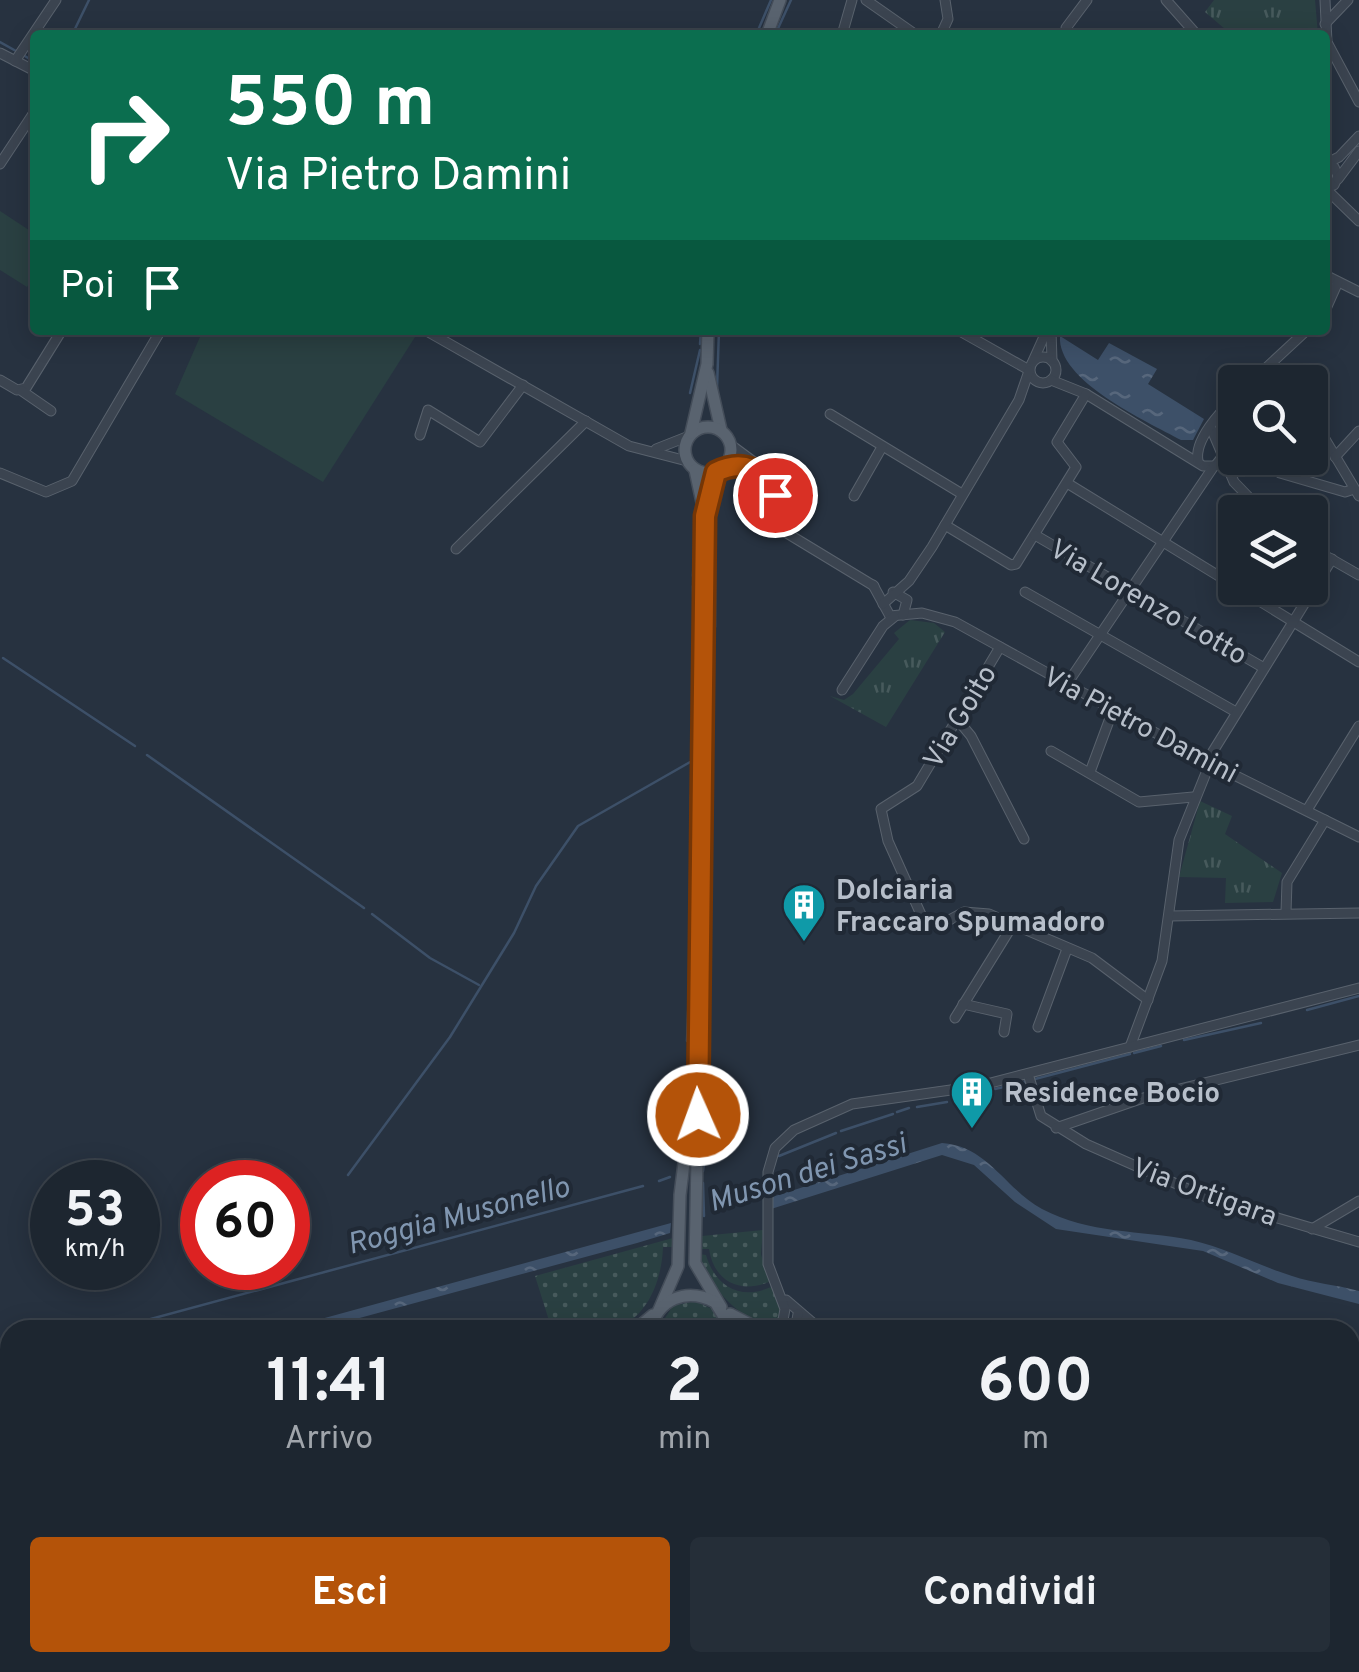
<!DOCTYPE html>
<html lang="it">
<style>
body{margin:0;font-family:Overpass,sans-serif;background:#252e38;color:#f1f3f6;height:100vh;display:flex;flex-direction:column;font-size:38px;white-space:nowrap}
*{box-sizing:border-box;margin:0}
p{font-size:32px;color:#a0a5ab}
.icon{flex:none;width:55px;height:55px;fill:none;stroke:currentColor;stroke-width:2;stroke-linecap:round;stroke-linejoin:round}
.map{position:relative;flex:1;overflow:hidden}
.sheet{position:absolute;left:0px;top:1320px;width:1360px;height:352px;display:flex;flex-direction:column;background:#1d2630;border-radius:30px 30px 0 0;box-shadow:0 5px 25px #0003,0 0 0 2px #3b434c}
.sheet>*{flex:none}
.banner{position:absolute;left:30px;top:30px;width:1300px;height:305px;border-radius:10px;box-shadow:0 5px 25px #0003,0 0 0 2px #3b434c;background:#0b6e4f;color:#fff;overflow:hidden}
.buttons{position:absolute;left:1218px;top:365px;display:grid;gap:20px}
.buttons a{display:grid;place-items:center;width:110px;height:110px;border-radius:10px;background:#1d2630;box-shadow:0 5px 25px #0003,0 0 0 2px #3b434c;font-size:50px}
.speed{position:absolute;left:30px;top:1160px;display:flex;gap:20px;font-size:50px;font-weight:700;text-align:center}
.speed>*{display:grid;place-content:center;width:130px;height:130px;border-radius:50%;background:#1d2630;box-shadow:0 5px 25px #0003,0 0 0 2px #3b434c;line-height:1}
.speed small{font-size:25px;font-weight:400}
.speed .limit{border:15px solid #d22;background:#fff;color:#111}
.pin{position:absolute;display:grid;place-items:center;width:85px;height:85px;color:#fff;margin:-42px;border:5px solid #fff;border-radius:50%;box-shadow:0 2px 10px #0007}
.me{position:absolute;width:110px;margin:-55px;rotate:358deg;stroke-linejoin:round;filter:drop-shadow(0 0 8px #0008)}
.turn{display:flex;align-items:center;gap:35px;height:210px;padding:0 30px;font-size:45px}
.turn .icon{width:130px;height:130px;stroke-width:2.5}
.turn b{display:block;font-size:70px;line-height:85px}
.then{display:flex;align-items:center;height:95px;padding:0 30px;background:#0003;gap:20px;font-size:38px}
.eta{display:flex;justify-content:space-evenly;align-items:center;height:170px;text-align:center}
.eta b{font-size:60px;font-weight:700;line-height:70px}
.primary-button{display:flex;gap:20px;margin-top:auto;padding:20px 30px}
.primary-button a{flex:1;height:115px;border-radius:10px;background:#b45309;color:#fff;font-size:40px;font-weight:700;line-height:115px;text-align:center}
.primary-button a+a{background:#252e38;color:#f1f3f6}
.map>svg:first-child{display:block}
</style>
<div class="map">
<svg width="1359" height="1672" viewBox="0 0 1359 1672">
<defs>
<pattern id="grass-dots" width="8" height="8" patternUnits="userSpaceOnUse" patternTransform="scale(2.5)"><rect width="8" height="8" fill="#2a4042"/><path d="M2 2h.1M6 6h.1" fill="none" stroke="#475a5c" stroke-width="1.8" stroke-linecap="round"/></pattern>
<pattern id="park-tufts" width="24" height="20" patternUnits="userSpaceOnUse" patternTransform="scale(2.5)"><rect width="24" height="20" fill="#2a4042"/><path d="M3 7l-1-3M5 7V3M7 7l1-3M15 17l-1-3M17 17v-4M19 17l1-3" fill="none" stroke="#475a5c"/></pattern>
<pattern id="water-ripples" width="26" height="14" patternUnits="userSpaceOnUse" patternTransform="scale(2.5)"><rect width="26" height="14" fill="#3d5068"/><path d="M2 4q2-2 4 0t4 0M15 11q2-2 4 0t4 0" fill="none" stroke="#57677c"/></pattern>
</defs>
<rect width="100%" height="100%" fill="#273240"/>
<!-- grass -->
<g fill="url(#grass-dots)">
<path d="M763,1230L761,1254L769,1282C739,1294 714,1281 709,1249H702V1236Z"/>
<path d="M673,1238V1247H663C662,1278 649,1316 617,1328C600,1335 571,1330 552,1330L535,1276Z"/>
<path d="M699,1254L706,1255C715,1286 740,1301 771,1287L782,1306L780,1317L764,1327C735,1312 708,1287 699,1254Z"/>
<polygon points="695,1301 716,1311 725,1330 657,1330 673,1306"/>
</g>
<!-- park -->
<g fill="url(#park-tufts)">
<polygon points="1214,0 1315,0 1318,35 1232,35 1205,12"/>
<polygon points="910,620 934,623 945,632 886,727 830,696 844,700 853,694 899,639 894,633"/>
<polygon points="1200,801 1232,816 1225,834 1282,873 1273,902 1225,903 1226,878 1179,877"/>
</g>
<!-- garden -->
<g fill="#2a4042">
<polygon points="0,211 35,234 35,274 27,287 0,270"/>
<polygon points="203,330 404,330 415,337 323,482 175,394"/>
</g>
<!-- water -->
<g fill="url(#water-ripples)">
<path d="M1060,336L1098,360L1109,343L1157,369L1148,384L1204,419L1193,440H1181C1146,421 1057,381 1060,336Z"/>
<path d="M942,1143C988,1146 1005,1189 1042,1209C1089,1234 1140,1230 1191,1240C1226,1248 1257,1265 1292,1276C1313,1283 1337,1285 1359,1291V1304L1278,1283L1203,1251L1056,1229L1015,1202L974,1165L942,1155L771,1209L772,1197Z"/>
<polygon points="671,1223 670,1233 637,1243 341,1323 314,1330 281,1330"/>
</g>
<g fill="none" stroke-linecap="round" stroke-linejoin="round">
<!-- stream -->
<g stroke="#3d5068" stroke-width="2.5">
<polyline points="72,35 89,0"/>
<polyline points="756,35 771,0"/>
<polyline points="775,35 791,0"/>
<polyline points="0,42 16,51"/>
<polyline points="23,55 35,62"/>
<polyline points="700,344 701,330"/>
<polyline points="717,388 719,330"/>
<polyline points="690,393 700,350"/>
<polyline points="715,551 715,627"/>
<polyline points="693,576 696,512"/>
<polyline points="693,586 694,644"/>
<polyline points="693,653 693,670"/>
<polyline points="3,658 135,746"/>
<polyline points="147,755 364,908"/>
<polyline points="712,769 713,727"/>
<polyline points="692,780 693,746"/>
<polyline points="711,855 712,779"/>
<polyline points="372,914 430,958 479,985"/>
<polyline points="709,978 710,869"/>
<polyline points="689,980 691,795"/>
<polyline points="1307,1010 1359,996"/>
<polyline points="1184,1040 1261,1023"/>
<polyline points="687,1041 689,989"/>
<polyline points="1134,1053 1161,1046"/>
<polyline points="1035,1079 1130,1054"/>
<polyline points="995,1089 1025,1082"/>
<polyline points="917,1107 947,1102"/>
<polyline points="897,1112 909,1108"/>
<polyline points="841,1131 893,1114"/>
<polyline points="704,1150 709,990"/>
<polyline points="779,1156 836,1133"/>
<polyline points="703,1171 704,1163"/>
<polyline points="348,1175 450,1037 514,933 536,886 578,826 692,761"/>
<polyline points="659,1181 670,1177"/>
<polyline points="703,1183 704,1216"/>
<polyline points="110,1330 643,1186"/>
<polyline points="0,1410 10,1407"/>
<polyline points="1350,1423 1359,1415"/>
<polyline points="1350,1528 1359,1533"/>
</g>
<!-- minor casing -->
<g stroke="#59626d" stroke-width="11">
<g id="minor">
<polyline points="866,0 916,35"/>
<polyline points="1166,0 1197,35"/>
<polyline points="1325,0 1327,42 1359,102"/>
<polyline points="1325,24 1348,0"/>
<polyline points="1066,28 1087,0"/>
<polyline points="943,30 948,19 945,0"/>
<polyline points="842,35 852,0"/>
<polyline points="0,53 35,71"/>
<polyline points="15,61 56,0"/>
<polyline points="0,164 35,111"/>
<polyline points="1325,164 1339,157 1359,136"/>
<polyline points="1325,164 1334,167 1338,176 1334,185 1325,188"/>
<polyline points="1338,179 1359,151"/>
<polyline points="1325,188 1359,221"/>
<polyline points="1325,275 1359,292"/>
<polyline points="1325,311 1338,282"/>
<polyline points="425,330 629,446 687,461"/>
<polyline points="958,330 1029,370"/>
<polyline points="1051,330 1052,361"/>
<circle cx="1043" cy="370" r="13"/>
<polyline points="1033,361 1047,330"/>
<polyline points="1270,366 1283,382"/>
<polyline points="0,380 17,390 26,388 62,330"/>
<polyline points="1051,380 1086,394 1203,466 1215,466 1223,456"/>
<polyline points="1251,382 1307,330"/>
<polyline points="22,391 51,411"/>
<polyline points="830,414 962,494"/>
<polyline points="1310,414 1359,496"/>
<polyline points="1211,428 1234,482 1263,512"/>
<polyline points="1223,428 1235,437"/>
<polyline points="420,435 428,410 480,442 523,385"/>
<polyline points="731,445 754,462 770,484 785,532 874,586"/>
<polyline points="656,449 689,436"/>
<polyline points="1335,457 1359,431"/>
<polyline points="1259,458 1280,473 1345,492 1351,490"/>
<path d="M1198,461C1194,440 1220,412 1235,398"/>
<polyline points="721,469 744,466 759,472"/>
<polyline points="0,473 46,492 72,481 161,330"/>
<polyline points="1067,483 1359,662"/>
<polyline points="854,496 882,447"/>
<polyline points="945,525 1011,565 1016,564 1076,467 1057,442 1086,394"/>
<polyline points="1035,535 1264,668"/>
<polyline points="1310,547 1359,575"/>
<polyline points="456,549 586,421"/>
<polyline points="873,585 890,616 922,613 955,622 1210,763 1359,837"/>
<polyline points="893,592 907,600 903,615"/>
<polyline points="1025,592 1236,712"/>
<polyline points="883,604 909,581 932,547 1019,400 1029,371"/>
<polyline points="1000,647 917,786 881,809 888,841 923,919 942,924 964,912 989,914 1092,958 1148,1000"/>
<polyline points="1067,684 1214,466"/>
<polyline points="842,690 883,626 894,617"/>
<polyline points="957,719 971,736 1024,839"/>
<polyline points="1051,751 1139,802 1193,797"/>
<polyline points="1207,761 1332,559"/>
<polyline points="1090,772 1113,710"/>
<polyline points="1307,810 1359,726"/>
<polyline points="1286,912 1287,882 1325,820"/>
<polyline points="1169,916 1359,913"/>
<polyline points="963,1004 1007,1014 1004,1032"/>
<polyline points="955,1018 1012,926"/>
<polyline points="1038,1027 1067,949"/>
<polyline points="1130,1047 1162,961 1179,840 1210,763"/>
<polyline points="1028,1074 1041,1116 1086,1144 1206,1197 1359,1242"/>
<polyline points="1056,1128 1143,1098 1359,1045"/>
<polyline points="1312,1229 1359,1201"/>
<polyline points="786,1300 821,1330"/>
<polyline points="772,1330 783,1320 785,1309 768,1264 768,1172 775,1148 794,1130 852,1104 979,1086 1359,988"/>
<polyline points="795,1330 798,1314"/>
<polyline points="1350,1410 1359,1402"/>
<polyline points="0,1615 10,1622"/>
<polyline points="1350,1631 1359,1637"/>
<polyline points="73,1662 88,1672"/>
<polyline points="1051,1662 1073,1672"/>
<polyline points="1205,1662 1219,1672"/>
<polyline points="28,1672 34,1662"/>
<polyline points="884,1672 890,1662"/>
<polyline points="1013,1672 1023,1662"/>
<polyline points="1092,1672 1099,1662"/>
</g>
</g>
<!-- major casing -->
<g stroke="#444d59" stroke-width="14">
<g id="major">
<polyline points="767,35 780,0"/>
<polyline points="708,373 721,430"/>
<circle cx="708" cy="450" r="23"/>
<polyline points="691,433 707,364 708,330"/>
<polyline points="706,512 716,472"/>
<polyline points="698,1106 695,1263 721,1307"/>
<polyline points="659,1310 678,1266 680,1195 696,1067 705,579 705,516 695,470"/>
<polyline points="730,1314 761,1330"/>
<polyline points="635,1330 653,1315"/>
<path d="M650,1330C658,1299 686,1287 715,1302L732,1330"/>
<polyline points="0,1508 10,1505"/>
<polyline points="1350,1537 1359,1542"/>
<polyline points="686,1672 686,1662"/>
</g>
</g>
<!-- minor -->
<use href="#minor" stroke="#3b4450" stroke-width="9"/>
<!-- major -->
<use href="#major" stroke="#59636f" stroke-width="11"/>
</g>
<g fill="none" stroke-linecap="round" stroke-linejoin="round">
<!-- route casing -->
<g stroke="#753606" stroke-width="25">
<path id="route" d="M698,1115L705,516L716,472C743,459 763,469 775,495"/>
</g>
<!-- route -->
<use href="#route" stroke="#b45309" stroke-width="18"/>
</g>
<!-- icons -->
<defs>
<g id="building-pin" transform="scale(2.25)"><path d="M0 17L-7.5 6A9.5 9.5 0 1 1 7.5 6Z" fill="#0f9aa8" stroke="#202935"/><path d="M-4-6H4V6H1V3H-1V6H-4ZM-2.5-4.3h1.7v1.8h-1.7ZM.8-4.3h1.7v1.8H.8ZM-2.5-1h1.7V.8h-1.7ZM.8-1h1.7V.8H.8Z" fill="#fff"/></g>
</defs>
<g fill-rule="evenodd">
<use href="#building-pin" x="804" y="905"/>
<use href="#building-pin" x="972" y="1092"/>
</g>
<g text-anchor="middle" stroke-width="8" stroke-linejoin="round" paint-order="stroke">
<!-- street labels -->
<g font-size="28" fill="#b7bfca" stroke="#202935">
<text transform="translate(1149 601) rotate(30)" y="10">Via Lorenzo Lotto</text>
<text transform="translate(959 716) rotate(-59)" y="10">Via Goito</text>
<text transform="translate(1141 724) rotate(28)" y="10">Via Pietro Damini</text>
<text transform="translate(1205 1191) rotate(20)" y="10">Via Ortigara</text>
</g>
<!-- poi labels -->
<g font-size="28" font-weight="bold" fill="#b7bfca" stroke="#202935" text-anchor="start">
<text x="836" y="899">Dolciaria<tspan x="836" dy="32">Fraccaro Spumadoro</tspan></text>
<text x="1004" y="1102">Residence Bocio</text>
</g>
<!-- water labels -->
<g font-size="30" font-style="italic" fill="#8096b0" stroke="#202935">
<text transform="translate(807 1172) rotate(-17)" y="10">Muson dei Sassi</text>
<text transform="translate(458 1215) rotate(-15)" y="10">Roggia Musonello</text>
</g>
</g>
</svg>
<div class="buttons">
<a><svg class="icon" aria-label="search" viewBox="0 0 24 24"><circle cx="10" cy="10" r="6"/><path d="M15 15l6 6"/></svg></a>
<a><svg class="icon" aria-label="layers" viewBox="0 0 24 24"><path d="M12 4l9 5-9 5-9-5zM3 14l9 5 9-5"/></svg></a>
</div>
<div class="speed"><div>53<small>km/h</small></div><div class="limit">60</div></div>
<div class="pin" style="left:775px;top:495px;background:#d93025"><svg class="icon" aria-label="arrive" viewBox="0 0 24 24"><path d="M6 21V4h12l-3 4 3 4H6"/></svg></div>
<svg class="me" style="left:698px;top:1115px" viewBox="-20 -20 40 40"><circle r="17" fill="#b45309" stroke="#fff" stroke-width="3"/><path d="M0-11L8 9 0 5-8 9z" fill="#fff"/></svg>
<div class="banner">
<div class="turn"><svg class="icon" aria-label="right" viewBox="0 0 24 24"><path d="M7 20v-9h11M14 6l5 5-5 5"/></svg><div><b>550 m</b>Via Pietro Damini</div></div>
<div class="then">Poi<svg class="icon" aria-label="arrive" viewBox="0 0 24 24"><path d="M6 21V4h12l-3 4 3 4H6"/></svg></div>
</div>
<section class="sheet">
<div class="eta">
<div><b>11:41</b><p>Arrivo</p></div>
<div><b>2</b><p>min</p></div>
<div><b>600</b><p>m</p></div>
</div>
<div class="primary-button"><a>Esci</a><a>Condividi</a></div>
</section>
</div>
